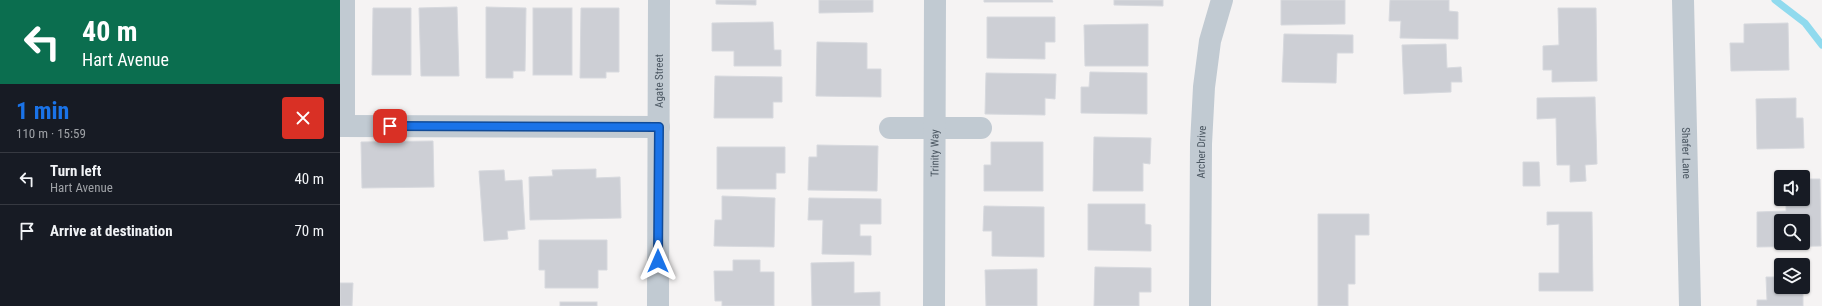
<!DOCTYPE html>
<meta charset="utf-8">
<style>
body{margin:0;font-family:"Roboto Condensed",sans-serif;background:#20242c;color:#f1f3f6;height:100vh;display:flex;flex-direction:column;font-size:15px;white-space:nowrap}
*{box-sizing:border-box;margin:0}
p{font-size:13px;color:#9ea1a6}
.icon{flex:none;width:22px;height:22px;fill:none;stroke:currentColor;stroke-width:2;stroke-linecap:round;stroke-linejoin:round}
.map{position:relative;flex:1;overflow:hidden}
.side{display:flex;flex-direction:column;background:#171b24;width:340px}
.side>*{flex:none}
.banner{background:#0b6e4f;color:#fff;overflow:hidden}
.buttons{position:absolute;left:1434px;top:170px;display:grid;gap:8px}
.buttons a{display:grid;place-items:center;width:36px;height:36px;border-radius:4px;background:#171b24;box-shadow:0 1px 3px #0004;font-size:20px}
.pin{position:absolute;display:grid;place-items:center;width:34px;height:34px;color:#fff;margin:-17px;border-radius:8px;box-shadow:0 2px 6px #0006}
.me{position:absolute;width:44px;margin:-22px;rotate:0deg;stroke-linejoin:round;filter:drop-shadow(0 0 3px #0008)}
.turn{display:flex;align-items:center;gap:14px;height:84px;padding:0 16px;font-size:18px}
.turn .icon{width:52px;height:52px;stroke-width:2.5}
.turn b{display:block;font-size:28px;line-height:34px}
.round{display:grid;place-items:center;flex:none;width:42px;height:42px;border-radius:4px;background:#20242c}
.headline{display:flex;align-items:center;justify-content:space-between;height:68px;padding:0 16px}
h1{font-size:24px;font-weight:700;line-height:30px;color:#1a73e8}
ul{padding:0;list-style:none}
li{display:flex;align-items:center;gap:12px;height:52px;padding:0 16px;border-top:1px solid #363941}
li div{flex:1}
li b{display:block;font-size:15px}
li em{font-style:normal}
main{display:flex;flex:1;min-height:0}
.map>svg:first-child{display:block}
</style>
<main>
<section class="side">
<div class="banner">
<div class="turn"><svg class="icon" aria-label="left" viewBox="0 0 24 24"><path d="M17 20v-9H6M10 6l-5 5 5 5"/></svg><div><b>40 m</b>Hart Avenue</div></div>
</div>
<div class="headline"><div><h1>1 min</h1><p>110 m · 15:59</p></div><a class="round" style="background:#d93025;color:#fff"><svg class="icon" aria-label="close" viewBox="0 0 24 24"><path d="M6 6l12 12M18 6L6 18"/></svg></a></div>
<ul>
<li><svg class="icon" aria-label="left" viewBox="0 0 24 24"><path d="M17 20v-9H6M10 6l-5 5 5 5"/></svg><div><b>Turn left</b><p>Hart Avenue</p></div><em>40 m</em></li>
<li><svg class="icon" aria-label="arrive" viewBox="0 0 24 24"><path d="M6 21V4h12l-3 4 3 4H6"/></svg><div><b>Arrive at destination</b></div><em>70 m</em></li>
</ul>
</section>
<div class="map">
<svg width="1482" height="306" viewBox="0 0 1482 306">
<rect width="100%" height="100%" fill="#f5f3f3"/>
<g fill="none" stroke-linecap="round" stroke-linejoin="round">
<!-- stream -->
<polyline stroke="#90daee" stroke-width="7" points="1435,0 1465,23 1482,45"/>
</g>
<!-- building -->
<g fill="#cdcfd5" stroke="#d7d9de" fill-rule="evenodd">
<polygon points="376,0 416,0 416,5 376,4"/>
<polygon points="479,0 533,0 533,12 479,13"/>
<polygon points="644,0 712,0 713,2 644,2"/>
<polygon points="774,0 823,0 823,6 774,5"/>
<polygon points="941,0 1005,0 1005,24 941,25"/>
<polygon points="1050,0 1109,0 1109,11 1118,12 1118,39 1060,38 1061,21 1049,21"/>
<polygon points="117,7 119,76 81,76 79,8"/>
<polygon points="146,7 186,8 185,71 173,71 173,78 146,78"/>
<polygon points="33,8 71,8 71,75 32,75"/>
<rect x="193" y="8" width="39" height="67"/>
<polygon points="241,8 279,8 279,72 266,72 266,78 240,78"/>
<polygon points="1218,8 1256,8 1257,81 1212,82 1212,70 1203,70 1203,46 1219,45"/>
<polygon points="647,17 715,17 715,42 705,42 705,59 647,58"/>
<polygon points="433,22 434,50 441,50 441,66 394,66 394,51 372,51 372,23"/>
<polygon points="1448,23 1449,70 1391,71 1390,43 1404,43 1404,24"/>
<polygon points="808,24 808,66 745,66 744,25"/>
<polygon points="944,34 1013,35 1013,53 997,53 996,83 942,82"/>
<polygon points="477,42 527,43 527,69 541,69 541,97 476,96"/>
<polygon points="1106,44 1107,68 1121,67 1122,82 1111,82 1111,92 1064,94 1062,45"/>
<polygon points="750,72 807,73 807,114 741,113 741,87 749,87"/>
<polygon points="646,73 716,74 715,99 705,98 705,115 645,114"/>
<polygon points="375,76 442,77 442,102 433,102 433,118 374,118"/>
<polygon points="1255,97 1257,164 1245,165 1246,181 1230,182 1230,165 1217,165 1216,118 1197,119 1197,98"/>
<polygon points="1456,98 1456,118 1463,118 1464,148 1417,149 1416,99"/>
<polygon points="754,137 811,138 810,164 803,163 803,191 753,191"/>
<polygon points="93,141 94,187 22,188 21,142"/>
<polygon points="651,142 703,142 703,191 644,191 644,165 651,165"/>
<polygon points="477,145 538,146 537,191 468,190 469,157 477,157"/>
<polygon points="377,147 445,147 445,173 436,173 436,189 377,189"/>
<polygon points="1183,162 1199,162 1200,186 1183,186"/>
<polygon points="256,169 256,178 280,177 281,218 190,220 189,177 213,176 212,170"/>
<polygon points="164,170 165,181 182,180 185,229 167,231 168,239 144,241 139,171"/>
<path d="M1463,179H1480L1481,246L1417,247V212L1446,211V199H1463ZM1441,221H1463V243H1441Z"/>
<polygon points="382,196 435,198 434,247 374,246 375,220 382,220"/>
<polygon points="469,198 541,199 541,224 520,224 520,236 531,236 531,255 482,254 483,220 468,220"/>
<polygon points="748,204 805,204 805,224 811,225 811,251 748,250"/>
<polygon points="644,206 704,207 704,257 652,256 652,231 643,231"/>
<polygon points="1207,212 1252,212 1253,291 1199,291 1199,273 1219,273 1219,224 1207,225"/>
<polygon points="978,214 1029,214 1029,235 1015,235 1015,284 1008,284 1008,306 978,306"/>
<polygon points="199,240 267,240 267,270 258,270 258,288 205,288 205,270 199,270"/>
<polygon points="393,260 420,260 420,272 434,272 434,306 382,306 382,301 375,301 374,271 393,271"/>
<polygon points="514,262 514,293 540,292 540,306 472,306 471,263"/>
<polygon points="755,267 811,268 811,292 799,292 799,306 754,306"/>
<polygon points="697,269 697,306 646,306 645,270"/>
<polygon points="1426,277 1441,277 1441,287 1463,287 1463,306 1417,306 1417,300 1427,300"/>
<polygon points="0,283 13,283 12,306 0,306"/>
<rect x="220" y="302" width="37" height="4"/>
</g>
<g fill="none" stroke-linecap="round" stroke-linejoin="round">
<!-- minor -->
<g stroke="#c1cad2" stroke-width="22">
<polyline points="4,0 4,126"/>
<path id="s1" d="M1343,0L1350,306"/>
<polyline points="0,126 319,127"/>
<polyline points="550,128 641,128"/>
<path id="s2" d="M318,306L319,0"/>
<path id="s3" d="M594,306L595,0"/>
<path id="s4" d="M860,306L861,144L864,87L870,41L882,0"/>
</g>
</g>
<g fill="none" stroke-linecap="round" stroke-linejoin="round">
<!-- route casing -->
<g stroke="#114b97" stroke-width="10">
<polyline id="route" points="50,126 319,127 318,261"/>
</g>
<!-- route -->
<use href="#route" stroke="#1a73e8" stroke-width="7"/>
</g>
<g text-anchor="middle" stroke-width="4" stroke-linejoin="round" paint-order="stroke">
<!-- street labels -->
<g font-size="11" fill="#4a5661" stroke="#fff">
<text dy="4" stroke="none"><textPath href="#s2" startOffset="225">Agate Street</textPath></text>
<text dy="4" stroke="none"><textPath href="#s4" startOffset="154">Archer Drive</textPath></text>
<text dy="4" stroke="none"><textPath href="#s3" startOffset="153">Trinity Way</textPath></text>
<text dy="4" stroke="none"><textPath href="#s1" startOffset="153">Shafer Lane</textPath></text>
</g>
</g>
</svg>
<div class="buttons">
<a><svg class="icon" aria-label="sound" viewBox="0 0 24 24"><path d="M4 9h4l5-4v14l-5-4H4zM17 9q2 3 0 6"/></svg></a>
<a><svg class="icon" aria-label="search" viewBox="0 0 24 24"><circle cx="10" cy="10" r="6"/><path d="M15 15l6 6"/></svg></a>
<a><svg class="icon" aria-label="layers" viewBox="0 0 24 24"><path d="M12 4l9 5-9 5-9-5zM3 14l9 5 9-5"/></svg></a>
</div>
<div class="pin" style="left:50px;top:126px;background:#d93025"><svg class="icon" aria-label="arrive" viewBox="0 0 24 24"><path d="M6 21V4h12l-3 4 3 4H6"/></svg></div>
<svg class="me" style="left:318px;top:261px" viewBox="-20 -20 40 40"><path d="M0-17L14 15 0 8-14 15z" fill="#1a73e8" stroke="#fff" stroke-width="4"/></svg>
</div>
</main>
